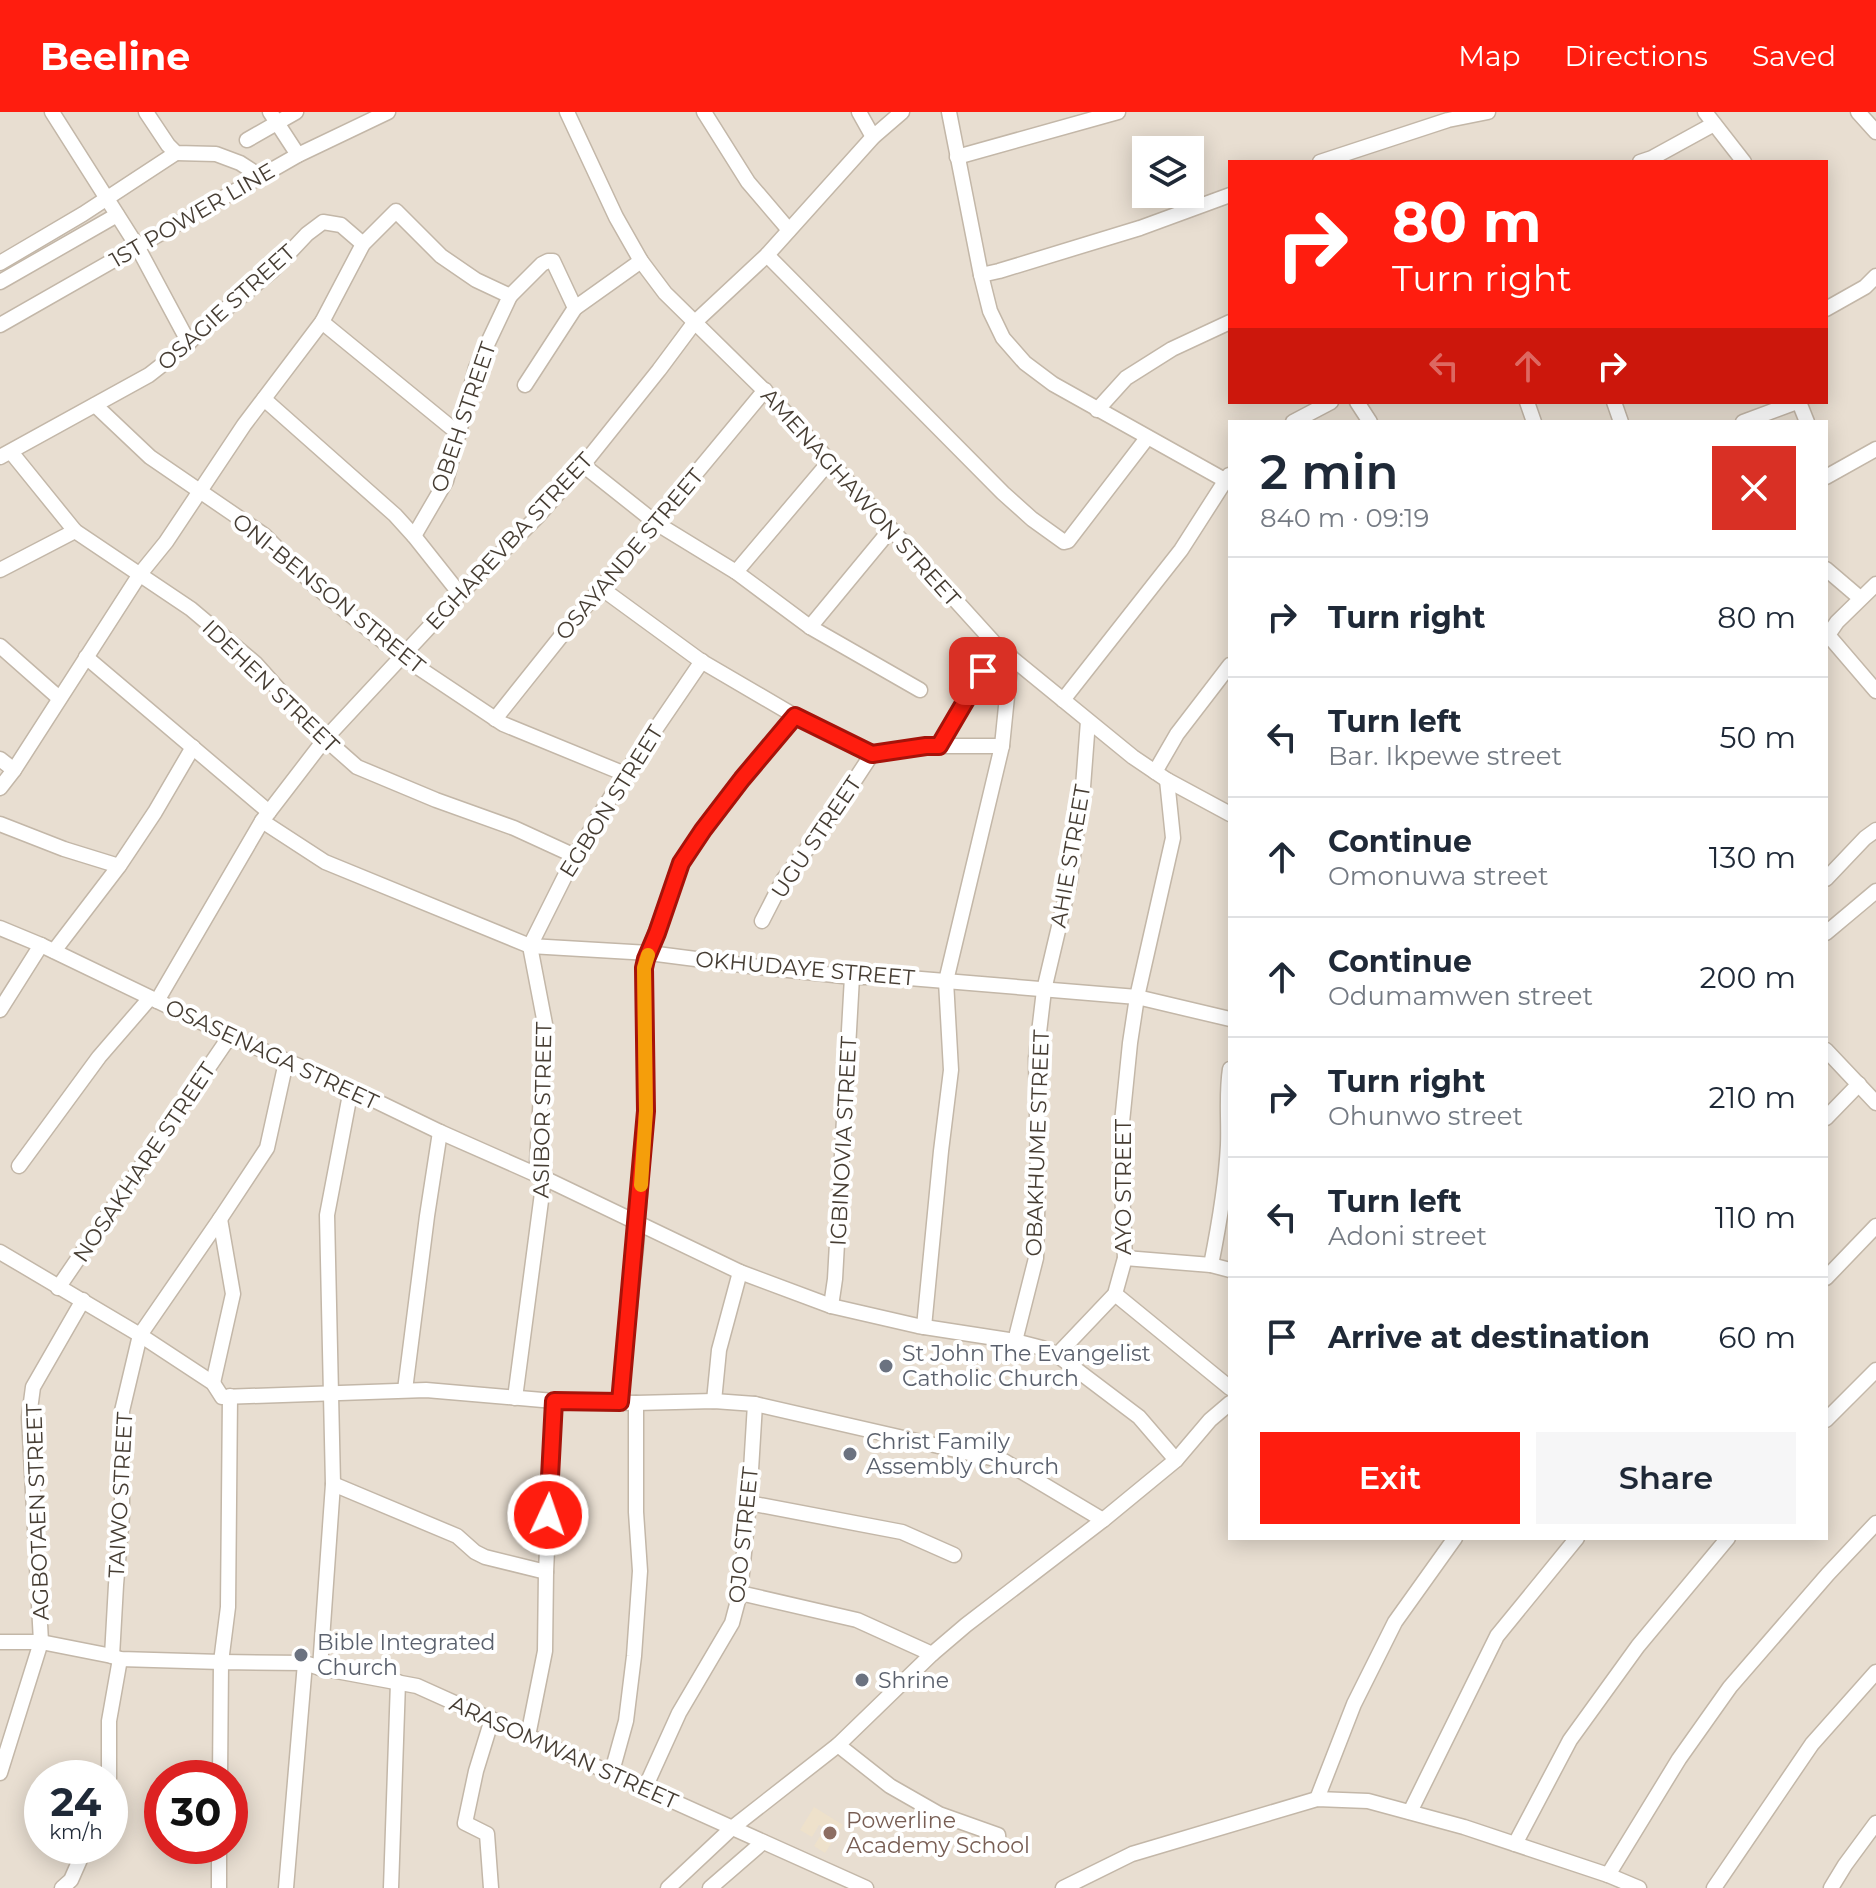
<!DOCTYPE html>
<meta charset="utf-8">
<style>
body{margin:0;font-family:Montserrat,sans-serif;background:#f6f6f7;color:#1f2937;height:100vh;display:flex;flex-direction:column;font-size:30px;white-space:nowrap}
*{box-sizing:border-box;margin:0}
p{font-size:26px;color:#747a83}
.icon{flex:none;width:44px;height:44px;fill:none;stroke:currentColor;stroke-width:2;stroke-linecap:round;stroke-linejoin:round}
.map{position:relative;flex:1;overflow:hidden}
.sheet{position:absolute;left:1228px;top:308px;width:600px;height:1120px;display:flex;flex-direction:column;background:#fff;border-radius:0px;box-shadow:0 4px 20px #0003}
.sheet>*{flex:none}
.banner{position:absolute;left:1228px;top:48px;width:600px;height:244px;border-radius:0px;box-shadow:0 4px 20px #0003;background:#ff1d0f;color:#fff;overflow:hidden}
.fabs{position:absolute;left:1132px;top:24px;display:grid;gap:16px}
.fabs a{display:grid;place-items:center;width:72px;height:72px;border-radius:0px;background:#fff;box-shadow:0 4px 20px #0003;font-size:40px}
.speed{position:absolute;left:24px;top:1648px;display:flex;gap:16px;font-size:40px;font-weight:700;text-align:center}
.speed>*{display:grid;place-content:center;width:104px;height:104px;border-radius:50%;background:#fff;box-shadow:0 4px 20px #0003;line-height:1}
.speed small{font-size:20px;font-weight:400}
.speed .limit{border:12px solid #d22;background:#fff;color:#111}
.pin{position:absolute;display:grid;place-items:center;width:68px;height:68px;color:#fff;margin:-34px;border-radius:16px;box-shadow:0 4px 12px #0006}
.me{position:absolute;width:88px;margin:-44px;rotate:3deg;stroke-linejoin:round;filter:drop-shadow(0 0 6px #0008)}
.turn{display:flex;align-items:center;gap:28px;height:168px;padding:0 32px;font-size:36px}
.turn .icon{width:104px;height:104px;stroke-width:2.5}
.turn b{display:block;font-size:56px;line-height:68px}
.lanes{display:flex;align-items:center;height:76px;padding:0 32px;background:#0003;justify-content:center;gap:40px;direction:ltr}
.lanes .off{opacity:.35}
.round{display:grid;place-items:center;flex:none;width:84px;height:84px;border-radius:0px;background:#f6f6f7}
.overview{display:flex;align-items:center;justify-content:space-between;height:136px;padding:0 32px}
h1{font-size:48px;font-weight:600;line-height:60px}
.primary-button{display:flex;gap:16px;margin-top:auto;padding:16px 32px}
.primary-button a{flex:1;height:92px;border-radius:0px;background:#ff1d0f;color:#fff;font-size:32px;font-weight:600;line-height:92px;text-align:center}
.primary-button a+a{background:#f6f6f7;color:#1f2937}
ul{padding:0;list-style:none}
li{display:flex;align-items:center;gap:24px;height:120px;padding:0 32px;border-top:2px solid #e0e1e3}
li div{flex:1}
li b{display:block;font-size:30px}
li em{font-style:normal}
header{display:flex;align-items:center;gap:48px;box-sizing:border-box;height:112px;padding:0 40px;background:#ff1d0f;color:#fff}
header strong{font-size:38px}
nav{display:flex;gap:44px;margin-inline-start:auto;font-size:28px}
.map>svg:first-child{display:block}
</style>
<header>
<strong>Beeline</strong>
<nav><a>Map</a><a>Directions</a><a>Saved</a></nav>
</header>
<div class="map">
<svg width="1876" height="1776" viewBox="0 0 1876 1776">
<rect width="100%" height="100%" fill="#f3ede3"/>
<!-- residential -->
<path fill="#e8ded1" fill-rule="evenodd" d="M0,0H1876V1776H0ZM1146,38H1190V82H1146ZM1230,50H1826V290H1230ZM1230,310H1826V1426H1230ZM42,1666H110V1734H42ZM162,1666H230V1734H162Z"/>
<!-- education -->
<polygon fill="#eee1cb" points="814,1695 843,1713 825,1741 814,1734 825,1716 819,1713 812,1725 800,1718"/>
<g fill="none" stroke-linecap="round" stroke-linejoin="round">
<!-- minor casing -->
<g stroke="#c3b7a8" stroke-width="17">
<g id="minor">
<polyline points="52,0 137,134 189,231"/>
<polyline points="146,0 168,33 176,41 216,42 240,51 260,64"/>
<polyline points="270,0 298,43"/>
<polyline points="567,0 616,105 641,149 665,181 775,289 997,534 1133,645 1167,668 1230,702"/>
<polyline points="704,0 748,70 789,118"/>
<polyline points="859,0 873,25"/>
<polyline points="949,0 981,163 990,199 1003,226 1025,251 1053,272 1230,371"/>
<polyline points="1705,0 1744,50"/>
<polyline points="1858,0 1876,20"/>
<polyline points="247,28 296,0"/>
<polyline points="957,45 1118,0"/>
<polyline points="1320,50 1448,8 1488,0"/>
<polyline points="1640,50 1652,46 1714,12"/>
<polyline points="767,143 1003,381 1032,407 1064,430 1068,429 1147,326"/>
<polyline points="0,151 83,102 176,41"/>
<polyline points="981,163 999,159 1140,116 1230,83"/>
<polyline points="0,170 117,103"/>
<polyline points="510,184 542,152 548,149 553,149 575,196"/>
<polyline points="1826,197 1865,175 1876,164"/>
<polyline points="322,210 459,322"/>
<polyline points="0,213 298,43 388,0"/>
<polyline points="525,273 575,196 641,149"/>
<polyline points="264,287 395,403 414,424 460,482"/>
<polyline points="1357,290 1370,310"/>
<polyline points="1527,290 1534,310"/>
<polyline points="1614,290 1621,310"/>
<polyline points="1799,290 1807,310"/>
<polyline points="95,293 150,345 264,423 315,474 401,544 503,612 625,662"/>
<polyline points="1097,298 1126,266 1172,237 1230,210"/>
<polyline points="1293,310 1331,290"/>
<polyline points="1743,310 1797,290"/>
<polyline points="11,340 75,419 191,497 255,551 315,618 357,655 436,688 514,716 575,744"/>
<polyline points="0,345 149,263 181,238 216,205 272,159 307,122 323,110 341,113 363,132"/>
<polyline points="583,353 656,411 736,460 810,515 920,578"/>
<polyline points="1826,365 1876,337"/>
<polyline points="1826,457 1860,486"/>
<polyline points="0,458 75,419"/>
<polyline points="736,460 830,349"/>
<polyline points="1876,472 1837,510 1828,523 1876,579"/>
<polyline points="601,476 701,549 795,604 872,642 926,634 1002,634"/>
<polyline points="810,515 891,417"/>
<polyline points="0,534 59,586"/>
<polyline points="86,545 269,700"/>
<polyline points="1063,588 1181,438 1229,363"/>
<polyline points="495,607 566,518 765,278"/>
<polyline points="939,634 997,534"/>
<polyline points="0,647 14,658"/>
<polyline points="1155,660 1177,622 1230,553"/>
<polyline points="0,676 14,658 140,462 166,430 244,313 322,210 363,132 396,99 441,144 476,168 510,184 476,256 446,369 414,424"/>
<polyline points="262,709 325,750 530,834 649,841 750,854 852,865 897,865 1137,885 1230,907"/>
<polyline points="0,712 64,737 119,754"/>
<polyline points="1826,767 1865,726 1876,718"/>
<polyline points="762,809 783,768 824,715 872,642"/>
<polyline points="0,816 41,833 230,924 351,977 440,1020 544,1066 740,1160 831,1194 918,1214 1015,1229 1042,1236 1057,1243 1139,1305 1176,1348"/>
<polyline points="1826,821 1876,779"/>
<polyline points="54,839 119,754 155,700 193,635"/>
<polyline points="157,889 262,709 325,627 460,482 537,405 583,353 659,258 694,211 767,143 873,25 902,0"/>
<polyline points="0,898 41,833"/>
<polyline points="1826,938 1876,991"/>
<polyline points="1826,1006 1859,972"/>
<polyline points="19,1054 99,945 150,886"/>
<polyline points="0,1140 140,1223 213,1271 222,1285 426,1278 554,1289 636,1291 714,1289 755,1292 1004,1349 1103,1408"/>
<polyline points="1125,1146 1211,1153 1230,1158"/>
<path d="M1211,1153C1219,1113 1226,1074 1228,1033C1229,1007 1226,982 1230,957"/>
<polyline points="1826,1166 1876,1114"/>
<polyline points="58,1176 230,924"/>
<polyline points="1115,1182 1230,1276"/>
<polyline points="831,1194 835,1167 852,865"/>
<polyline points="924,1215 941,1039 951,958 946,869 1002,634 1011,545"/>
<polyline points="1015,1229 1036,1146 1038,1066 1036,946 1044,878 1069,772 1083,675 1088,609"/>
<polyline points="1057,1243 1115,1182 1125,1146 1120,1030 1130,931 1137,885 1173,726 1167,668"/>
<polyline points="213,1271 233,1182 220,1107"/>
<polyline points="405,1278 427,1104 440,1020"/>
<polyline points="515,1286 544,1066 538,1058 537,1051 545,912 530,834 575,744 625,662 702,549"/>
<polyline points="714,1289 719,1238 740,1160"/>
<polyline points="620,1290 636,1135 646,999 644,856 646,847 681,751 703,718 742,667 795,604"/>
<polyline points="1826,1308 1876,1258"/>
<polyline points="333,1372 457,1424 475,1440 485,1445 546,1460"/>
<polyline points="749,1391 902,1420 954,1443"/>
<polyline points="740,1481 857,1508 932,1542"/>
<polyline points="0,1530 41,1530 112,1544 120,1547 221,1550 228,1495 230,1284"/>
<polyline points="112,1544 116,1473 122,1403 122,1299 140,1223 220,1107 267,1036 286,950"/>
<polyline points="320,1556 333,1372 327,1103 351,977"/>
<polyline points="528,1624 545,1539 546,1460 554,1289"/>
<polyline points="838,1633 890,1674 939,1702 998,1723 999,1733"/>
<polyline points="0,1661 41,1530 29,1305 33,1275 83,1188"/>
<polyline points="611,1663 626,1609 634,1544 640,1459 636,1400 636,1291"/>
<polyline points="109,1666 109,1609 120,1547"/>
<polyline points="220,1666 221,1550 305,1551 320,1556 417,1574 866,1776"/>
<polyline points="645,1676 679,1601 732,1511 740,1481 749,1391 755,1292"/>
<polyline points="1317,1687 1354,1592 1395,1510 1455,1426"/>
<polyline points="1410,1700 1497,1524 1577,1426"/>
<polyline points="1515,1732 1570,1628 1638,1534 1728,1426"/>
<polyline points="1608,1763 1679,1647 1730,1575 1828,1462 1876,1411"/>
<polyline points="62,1776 71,1768 86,1734"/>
<polyline points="219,1776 219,1734"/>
<polyline points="286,1776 305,1551"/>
<polyline points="391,1776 398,1570"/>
<polyline points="491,1776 487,1722 465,1711 476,1659 492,1607"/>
<polyline points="668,1776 732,1716 838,1633 932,1542 966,1513 1103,1408 1176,1348 1210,1308 1230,1291"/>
<polyline points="710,1776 763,1730"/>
<polyline points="1063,1776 1132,1742 1317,1687 1368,1689 1464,1715 1608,1763 1639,1776"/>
<polyline points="1714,1776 1812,1632 1876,1560"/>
<polyline points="1831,1776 1845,1753 1876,1711"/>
</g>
</g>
<!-- minor -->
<use href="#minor" stroke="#fff" stroke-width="14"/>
</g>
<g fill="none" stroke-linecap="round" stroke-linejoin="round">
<!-- route casing -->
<g stroke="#a6130a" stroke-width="20">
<polyline id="route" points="548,1403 554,1289 620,1290 646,999 644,856 646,847 657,821 681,751 703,718 742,667 795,604 872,642 926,634 939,634 983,559"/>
</g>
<!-- route -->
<use href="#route" stroke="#ff1d0f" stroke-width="14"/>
<!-- slow -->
<polyline stroke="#f59e0b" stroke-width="14" points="641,1073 646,999 644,856 648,843"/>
</g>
<!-- markers -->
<g fill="#6b7280" stroke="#fff" stroke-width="3">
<circle cx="886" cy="1254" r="8"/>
<circle cx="850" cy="1342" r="8"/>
<circle cx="301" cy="1543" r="8"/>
<circle cx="862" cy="1568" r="8"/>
</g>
<circle fill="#8d6e63" stroke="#fff" stroke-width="3" cx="830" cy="1721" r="8"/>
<g text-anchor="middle" stroke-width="8" stroke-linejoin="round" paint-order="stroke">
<!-- street labels -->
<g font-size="22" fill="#463d33" stroke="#fff">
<text transform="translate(192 103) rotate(-30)" y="8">1ST POWER LINE</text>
<text transform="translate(226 195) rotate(-42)" y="8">OSAGIE STREET</text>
<text transform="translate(463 305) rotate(-71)" y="8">OBEH STREET</text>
<text transform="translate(861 385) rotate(48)" y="8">AMENAGHAWON STREET</text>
<text transform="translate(509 429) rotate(-47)" y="8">EGHAREVBA STREET</text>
<text transform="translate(629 442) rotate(-50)" y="8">OSAYANDE STREET</text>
<text transform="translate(329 481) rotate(39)" y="8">ONI-BENSON STREET</text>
<text transform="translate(271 574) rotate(44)" y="8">IDEHEN STREET</text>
<text transform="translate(611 689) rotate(-58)" y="8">EGBON STREET</text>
<text transform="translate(816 725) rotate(-56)" y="8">UGU STREET</text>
<text transform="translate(1070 744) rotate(-80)" y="8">AHIE STREET</text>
<text transform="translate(805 856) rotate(5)" y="8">OKHUDAYE STREET</text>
<text transform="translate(272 942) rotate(25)" y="8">OSASENAGA STREET</text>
<text transform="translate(542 998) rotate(-89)" y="8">ASIBOR STREET</text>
<text transform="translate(843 1029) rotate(-87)" y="8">IGBINOVIA STREET</text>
<text transform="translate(1037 1031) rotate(-88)" y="8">OBAKHUME STREET</text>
<text transform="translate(144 1050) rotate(-56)" y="8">NOSAKHARE STREET</text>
<text transform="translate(1123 1075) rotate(-90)" y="8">AYO STREET</text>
<text transform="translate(120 1383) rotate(-87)" y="8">TAIWO STREET</text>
<text transform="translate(37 1400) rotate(-92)" y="8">AGBOTAEN STREET</text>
<text transform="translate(743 1423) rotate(-84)" y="8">OJO STREET</text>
<text transform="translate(564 1640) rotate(24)" y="8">ARASOMWAN STREET</text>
</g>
<!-- worship labels -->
<g font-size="22" fill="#5b616d" stroke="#fff" text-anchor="start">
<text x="902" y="1249">St John The Evangelist<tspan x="902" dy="25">Catholic Church</tspan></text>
<text x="866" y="1337">Christ Family<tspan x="866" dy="25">Assembly Church</tspan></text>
<text x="317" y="1538">Bible Integrated<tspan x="317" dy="25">Church</tspan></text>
<text x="878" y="1576">Shrine</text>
</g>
<!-- education labels -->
<g font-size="22" fill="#785e54" stroke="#fff" text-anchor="start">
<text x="846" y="1716">Powerline<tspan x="846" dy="25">Academy School</tspan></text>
</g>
</g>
</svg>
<div class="fabs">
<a><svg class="icon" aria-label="layers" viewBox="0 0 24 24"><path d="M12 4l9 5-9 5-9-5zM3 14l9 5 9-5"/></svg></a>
</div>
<div class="speed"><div>24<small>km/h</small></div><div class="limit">30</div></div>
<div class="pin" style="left:983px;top:559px;background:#d93025"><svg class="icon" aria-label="arrive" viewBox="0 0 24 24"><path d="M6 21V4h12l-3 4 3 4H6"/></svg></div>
<svg class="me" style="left:548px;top:1403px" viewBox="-20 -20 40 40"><circle r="17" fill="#ff1d0f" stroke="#fff" stroke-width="3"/><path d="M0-11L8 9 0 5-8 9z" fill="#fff"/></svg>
<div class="banner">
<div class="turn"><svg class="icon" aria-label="right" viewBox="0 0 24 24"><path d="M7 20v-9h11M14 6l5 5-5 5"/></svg><div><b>80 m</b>Turn right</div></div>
<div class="lanes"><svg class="icon off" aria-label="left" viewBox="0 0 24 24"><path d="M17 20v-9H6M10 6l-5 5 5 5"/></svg><svg class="icon off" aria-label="ahead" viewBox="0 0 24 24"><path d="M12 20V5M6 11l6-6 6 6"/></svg><svg class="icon" aria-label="right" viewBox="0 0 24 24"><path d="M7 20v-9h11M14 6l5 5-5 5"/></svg></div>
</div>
<section class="sheet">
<div class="overview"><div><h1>2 min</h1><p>840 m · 09:19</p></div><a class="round" style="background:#d93025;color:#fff"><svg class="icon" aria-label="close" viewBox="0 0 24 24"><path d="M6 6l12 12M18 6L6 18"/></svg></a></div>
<ul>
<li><svg class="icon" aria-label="right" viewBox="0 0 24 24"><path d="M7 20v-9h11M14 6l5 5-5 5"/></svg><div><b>Turn right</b></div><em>80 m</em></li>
<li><svg class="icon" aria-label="left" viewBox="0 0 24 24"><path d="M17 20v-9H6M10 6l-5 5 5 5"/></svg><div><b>Turn left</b><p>Bar. Ikpewe street</p></div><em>50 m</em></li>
<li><svg class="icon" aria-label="ahead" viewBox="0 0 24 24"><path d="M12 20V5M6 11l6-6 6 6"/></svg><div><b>Continue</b><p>Omonuwa street</p></div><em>130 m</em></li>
<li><svg class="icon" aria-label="ahead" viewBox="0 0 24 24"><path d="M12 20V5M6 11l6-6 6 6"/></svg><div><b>Continue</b><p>Odumamwen street</p></div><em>200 m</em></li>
<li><svg class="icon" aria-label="right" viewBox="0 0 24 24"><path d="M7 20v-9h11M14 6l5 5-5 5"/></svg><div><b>Turn right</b><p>Ohunwo street</p></div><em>210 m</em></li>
<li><svg class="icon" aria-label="left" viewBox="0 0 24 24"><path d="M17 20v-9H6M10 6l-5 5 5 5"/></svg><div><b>Turn left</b><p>Adoni street</p></div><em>110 m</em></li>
<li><svg class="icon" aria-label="arrive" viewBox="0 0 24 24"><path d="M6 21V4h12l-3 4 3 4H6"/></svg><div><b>Arrive at destination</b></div><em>60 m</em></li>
</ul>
<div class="primary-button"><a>Exit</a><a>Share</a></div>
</section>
</div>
